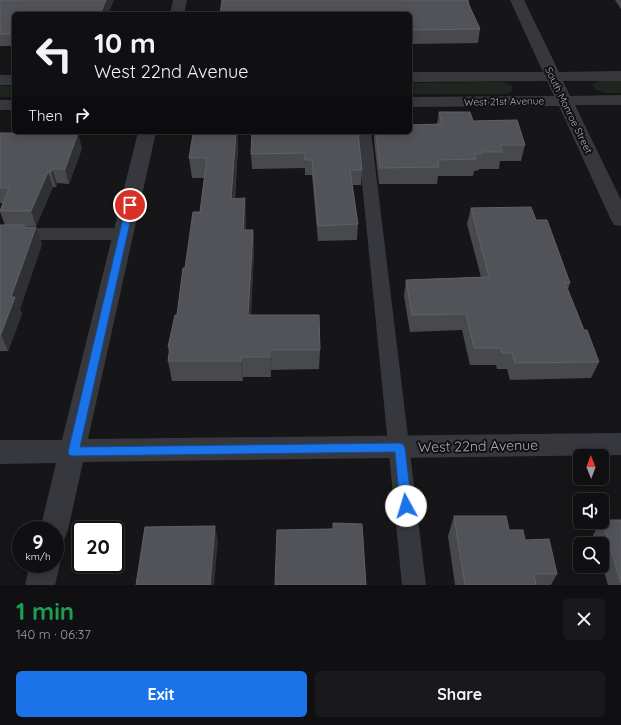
<!DOCTYPE html>
<meta charset="utf-8">
<style>
body{margin:0;font-family:Quicksand,sans-serif;background:#19191b;color:#f1f3f6;height:100vh;display:flex;flex-direction:column;font-size:15px;white-space:nowrap}
*{box-sizing:border-box;margin:0}
p{font-size:13px;color:#9c9d9f}
.icon{flex:none;width:22px;height:22px;fill:none;stroke:currentColor;stroke-width:2;stroke-linecap:round;stroke-linejoin:round}
.map{position:relative;height:585px;overflow:hidden}
.drawer{display:flex;flex-direction:column;background:#101012;flex:1}
.drawer>*{flex:none}
.hud{position:absolute;left:12px;top:12px;width:400px;height:122px;border-radius:6px;box-shadow:0 2px 10px #0003,0 0 0 1px #303032;background:#101012;color:#f1f3f6;overflow:hidden}
.needle{width:26px;rotate:359deg}
.buttons{position:absolute;left:573px;top:449px;display:grid;gap:8px}
.buttons a{display:grid;place-items:center;width:36px;height:36px;border-radius:6px;background:#101012;box-shadow:0 2px 10px #0003,0 0 0 1px #303032;font-size:20px}
.speed{position:absolute;left:12px;top:521px;display:flex;gap:8px;font-size:20px;font-weight:700;text-align:center}
.speed>*{display:grid;place-content:center;width:52px;height:52px;border-radius:50%;background:#101012;box-shadow:0 2px 10px #0003,0 0 0 1px #303032;line-height:1}
.speed small{font-size:10px;font-weight:400}
.speed .limit{border:2px solid #111;border-radius:6px;background:#fff;color:#111}
.pin{position:absolute;display:grid;place-items:center;width:34px;height:34px;color:#fff;margin:-17px;border:2px solid #fff;border-radius:50%;box-shadow:0 1px 4px #0007}
.me{position:absolute;width:44px;margin:-22px;rotate:354deg;stroke-linejoin:round;filter:drop-shadow(0 0 3px #0008)}
.turn{display:flex;align-items:center;gap:14px;height:84px;padding:0 16px;font-size:18px}
.turn .icon{width:52px;height:52px;stroke-width:2.5}
.turn b{display:block;font-size:28px;line-height:34px}
.then{display:flex;align-items:center;height:38px;padding:0 16px;background:#0003;gap:8px;font-size:15px}
.round{display:grid;place-items:center;flex:none;width:42px;height:42px;border-radius:6px;background:#19191b}
.overview{display:flex;align-items:center;justify-content:space-between;height:68px;padding:0 16px}
h1{font-size:24px;font-weight:700;line-height:30px;color:#1e9e55}
.primary-button{display:flex;gap:8px;margin-top:auto;padding:8px 16px}
.primary-button a{flex:1;height:46px;border-radius:6px;background:#1a73e8;color:#fff;font-size:16px;font-weight:700;line-height:46px;text-align:center}
.primary-button a+a{background:#19191b;color:#f1f3f6}
.map>svg:first-child{display:block}
</style>
<div class="map">
<svg width="621" height="585" viewBox="0 0 621 585">
<rect width="100%" height="100%" fill="#161618"/>
<!-- green -->
<g fill="#1e261f">
<polygon points="599,81 621,81 621,93 605,93 595,90 592,85"/>
<polygon points="503,82 511,85 513,88 511,92 507,94 410,94 410,83"/>
<rect x="0" y="86" width="14" height="11"/>
</g>
<g fill="none" stroke-linecap="round" stroke-linejoin="round">
<!-- service -->
<g fill="#37383d" fill-rule="evenodd">
<polygon points="357,132 371,132 426,585 402,585"/>
<polygon points="0,228 124,228 130,230 132,234 130,238 124,240 0,240"/>
</g>
<!-- minor -->
<g fill="#37383d" fill-rule="evenodd">
<polygon points="173,0 187,0 184,14 170,14"/>
<polygon points="510,0 524,0 559,72 621,71 621,81 563,81 570,96 621,95 621,105 575,105 621,200 621,226 614,225 611,220 559,106 410,107 410,97 554,96 547,81 410,82 410,72 543,72"/>
<rect x="0" y="75" width="14" height="10"/>
<rect x="0" y="100" width="14" height="10"/>
<polygon points="138,132 156,132 88,439 621,433 621,455 83,462 68,530 64,540 55,543 55,530 40,530 56,463 0,464 0,440 62,440"/>
<polygon points="55,554 60,564 55,585 25,585 30,564 55,564"/>
</g>
</g>
<!-- wall -->
<g fill="#47494d">
<polygon points="0,0 14,14 14,46 0,46"/>
<polygon points="615,0 621,0 621,9"/>
<polygon points="469,5 480,29 478,43 410,44 410,14"/>
<polygon points="439,112 473,121 525,145 521,161 500,161 499,169 479,169 479,170 474,171 473,176 438,176 437,184 379,184 374,141 374,132 410,132 437,124"/>
<polygon points="203,132 237,132 238,146 235,199 246,218 246,230 253,230 254,250 251,315 320,350 319,369 271,370 271,377 243,377 243,381 172,381 168,361 169,353 168,347 177,315 185,268 200,212 204,178 192,178 189,158 203,134"/>
<polygon points="252,132 362,170 361,185 352,185 358,224 357,240 318,241 312,175 305,175 305,168 252,169 251,154"/>
<polygon points="0,133 82,148 69,184 57,183 56,187 53,187 36,226 25,226 42,244 20,309 22,314 8,351 0,351 0,225 5,225 0,212 3,203 0,203"/>
<polygon points="471,208 536,220 570,283 568,289 584,330 599,362 591,378 510,380 507,369 497,369 496,365 470,365 462,330 410,332 404,296 406,280 481,277 467,224"/>
<polygon points="454,516 509,530 525,540 557,574 551,585 455,585 448,536"/>
<polygon points="602,520 621,520 621,585 608,585 602,565 602,544 596,544 593,535 600,522 602,522"/>
</g>
<!-- shaded-wall -->
<g fill="#2f3033">
<polygon points="106,0 114,0 108,14 100,14"/>
<polygon points="236,132 237,132 238,146 233,219 231,199"/>
<polygon points="78,133 82,148 69,184 65,169"/>
<polygon points="52,169 57,183 56,187 51,172"/>
<polygon points="48,172 53,187 36,226 31,211"/>
<polygon points="245,198 246,218 245,250 243,230"/>
<polygon points="36,227 42,244 20,309 22,314 8,351 1,334 11,297"/>
<polygon points="253,230 254,250 250,335 248,315"/>
<polygon points="270,350 271,370 271,377 270,357"/>
<polygon points="241,357 243,377 243,381 241,361"/>
<polygon points="215,526 218,541 214,585 210,585"/>
</g>
<!-- building -->
<g fill="#525359" stroke="#5f6168">
<polygon points="0,0 106,0 100,14 14,14 14,34 0,34"/>
<polygon points="222,0 468,0 469,5 480,29 410,30 410,14 220,14"/>
<polygon points="439,112 470,112 473,121 517,120 525,145 500,145 502,152 482,152 482,154 475,154 476,159 438,160 439,167 380,168 376,132 410,132 410,125 442,124"/>
<polygon points="203,132 236,132 231,199 245,198 243,230 253,230 248,315 319,315 320,350 270,350 270,357 241,357 241,361 168,361 170,347 168,347 175,315 177,315 183,268 185,268 193,212 200,212 207,158 189,158 193,134 203,134"/>
<polygon points="252,132 358,132 362,170 350,170 358,224 318,226 312,160 305,160 305,153 251,154"/>
<polygon points="0,133 78,133 65,169 52,169 51,172 48,172 31,211 0,211 9,188 0,188"/>
<polygon points="531,207 536,220 547,220 570,283 565,283 584,330 587,330 599,362 515,363 512,353 502,353 501,348 474,348 466,314 412,315 406,280 489,277 471,208"/>
<polygon points="0,225 24,225 23,227 36,227 11,297 15,297 1,334 0,334"/>
<polygon points="454,516 506,516 509,530 523,530 525,540 549,539 557,574 534,574 536,585 465,585"/>
<polygon points="602,520 621,520 621,583 602,521"/>
<polygon points="333,523 362,524 366,585 275,585 277,530 333,529"/>
<polygon points="215,526 210,585 136,585 145,527"/>
</g>
<!-- route -->
<polygon fill="#1a73e8" stroke="#114b97" points="130,202 134,205 80,447 400,443 403,444 405,448 412,506 410,510 406,511 402,510 400,506 395,452 73,456 69,455 68,452 126,205"/>
<g text-anchor="middle" stroke-width="4" stroke-linejoin="round" paint-order="stroke">
<!-- far-street labels -->
<g font-size="10" fill="#a8adb8" stroke="#111113">
<text transform="translate(504 101) rotate(-1)" y="4">West 21st Avenue</text>
<text transform="translate(569 110) rotate(64)" y="4">South Monroe Street</text>
</g>
<!-- near-street labels -->
<g font-size="14" fill="#a8adb8" stroke="#111113">
<text transform="translate(478 446) rotate(-1)" y="5">West 22nd Avenue</text>
</g>
</g>
</svg>
<div class="buttons">
<a><svg class="needle" viewBox="-14 -14 28 28"><path d="M0-13l5 13h-10z" fill="#e53935"/><path d="M0 13l5-13h-10z" fill="#9c9d9f"/></svg></a>
<a><svg class="icon" aria-label="sound" viewBox="0 0 24 24"><path d="M4 9h4l5-4v14l-5-4H4zM17 9q2 3 0 6"/></svg></a>
<a><svg class="icon" aria-label="search" viewBox="0 0 24 24"><circle cx="10" cy="10" r="6"/><path d="M15 15l6 6"/></svg></a>
</div>
<div class="speed"><div>9<small>km/h</small></div><div class="limit">20</div></div>
<div class="pin" style="left:130px;top:205px;background:#d93025"><svg class="icon" aria-label="arrive" viewBox="0 0 24 24"><path d="M6 21V4h12l-3 4 3 4H6"/></svg></div>
<svg class="me" style="left:406px;top:506px" viewBox="-20 -20 40 40"><circle r="19" fill="#fff"/><path d="M0-13L10 11 0 6-10 11z" fill="#1a73e8"/></svg>
<div class="hud">
<div class="turn"><svg class="icon" aria-label="left" viewBox="0 0 24 24"><path d="M17 20v-9H6M10 6l-5 5 5 5"/></svg><div><b>10 m</b>West 22nd Avenue</div></div>
<div class="then">Then<svg class="icon" aria-label="right" viewBox="0 0 24 24"><path d="M7 20v-9h11M14 6l5 5-5 5"/></svg></div>
</div>
</div>
<section class="drawer">
<div class="overview"><div><h1>1 min</h1><p>140 m · 06:37</p></div><a class="round"><svg class="icon" aria-label="close" viewBox="0 0 24 24"><path d="M6 6l12 12M18 6L6 18"/></svg></a></div>
<div class="primary-button"><a>Exit</a><a>Share</a></div>
</section>
